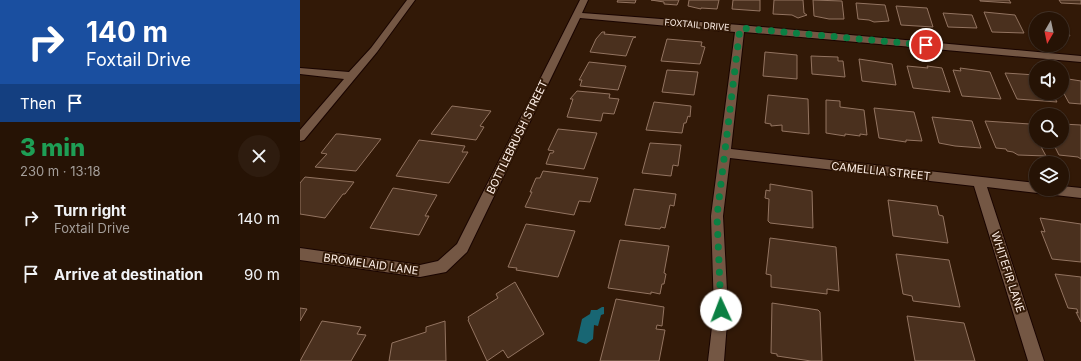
<!DOCTYPE html>
<meta charset="utf-8">
<style>
body{margin:0;font-family:Inter,sans-serif;background:#2e1c0f;color:#f1f3f6;height:100vh;display:flex;flex-direction:column;font-size:15px;white-space:nowrap}
*{box-sizing:border-box;margin:0}
p{font-size:13px;color:#a49e9a}
.icon{flex:none;width:22px;height:22px;fill:none;stroke:currentColor;stroke-width:2;stroke-linecap:round;stroke-linejoin:round}
.map{position:relative;flex:1;overflow:hidden}
.panel{display:flex;flex-direction:column;background:#261305;width:300px}
.panel>*{flex:none}
.hud{background:#1a4fa0;color:#fff;overflow:hidden}
.needle{width:26px;rotate:189deg}
.controls{position:absolute;left:729px;top:12px;display:grid;gap:8px}
.controls a{display:grid;place-items:center;width:40px;height:40px;border-radius:50%;background:#261305;box-shadow:0 1px 3px #0004,0 0 0 1px #423227;font-size:20px}
.pin{position:absolute;display:grid;place-items:center;width:34px;height:34px;color:#fff;margin:-17px;border:2px solid #fff;border-radius:50%;box-shadow:0 1px 4px #0007}
.me{position:absolute;width:44px;margin:-22px;rotate:358deg;stroke-linejoin:round;filter:drop-shadow(0 0 3px #0008)}
.turn{display:flex;align-items:center;gap:14px;height:84px;padding:0 20px;font-size:18px}
.turn .icon{width:52px;height:52px;stroke-width:2.5}
.turn b{display:block;font-size:28px;line-height:34px}
.then{display:flex;align-items:center;height:38px;padding:0 20px;background:#0003;gap:8px;font-size:15px}
.round{display:grid;place-items:center;flex:none;width:42px;height:42px;border-radius:21px;background:#2e1c0f}
.headline{display:flex;align-items:center;justify-content:space-between;height:68px;padding:0 20px}
h1{font-size:24px;font-weight:800;line-height:30px;color:#1e9e55}
ul{padding:0;list-style:none}
li{display:flex;align-items:center;gap:12px;height:56px;padding:0 20px}
li div{flex:1}
li b{display:block;font-size:15px}
li em{font-style:normal}
main{display:flex;flex:1;min-height:0}
.map>svg:first-child{display:block}
</style>
<main>
<section class="panel">
<div class="hud">
<div class="turn"><svg class="icon" aria-label="right" viewBox="0 0 24 24"><path d="M7 20v-9h11M14 6l5 5-5 5"/></svg><div><b>140 m</b>Foxtail Drive</div></div>
<div class="then">Then<svg class="icon" aria-label="arrive" viewBox="0 0 24 24"><path d="M6 21V4h12l-3 4 3 4H6"/></svg></div>
</div>
<div class="headline"><div><h1>3 min</h1><p>230 m · 13:18</p></div><a class="round"><svg class="icon" aria-label="close" viewBox="0 0 24 24"><path d="M6 6l12 12M18 6L6 18"/></svg></a></div>
<ul>
<li><svg class="icon" aria-label="right" viewBox="0 0 24 24"><path d="M7 20v-9h11M14 6l5 5-5 5"/></svg><div><b>Turn right</b><p>Foxtail Drive</p></div><em>140 m</em></li>
<li><svg class="icon" aria-label="arrive" viewBox="0 0 24 24"><path d="M6 21V4h12l-3 4 3 4H6"/></svg><div><b>Arrive at destination</b></div><em>90 m</em></li>
</ul>
</section>
<div class="map">
<svg width="781" height="361" viewBox="0 0 781 361">
<rect width="100%" height="100%" fill="#321907"/>
<!-- water -->
<polygon fill="#186673" points="302,307 304,307 304,314 301,315 298,326 294,325 293,339 286,344 277,341 282,319 290,314 291,310 297,310"/>
<!-- building -->
<g fill="#4a301e" stroke="#937461">
<polygon points="318,0 336,0 335,3 317,2"/>
<polygon points="351,0 379,0 377,5 364,4 364,2"/>
<polygon points="389,0 419,0 417,9 401,8 401,9 388,6"/>
<polygon points="433,0 460,0 460,11 432,9"/>
<polygon points="474,0 503,0 504,13 507,15 498,18 492,15 473,14"/>
<polygon points="513,0 542,1 544,19 529,19 514,16"/>
<polygon points="680,0 709,0 711,3 680,1"/>
<polygon points="759,0 781,0 781,4 761,3"/>
<polygon points="556,3 585,5 589,21 574,22 569,20 558,19"/>
<polygon points="596,6 627,8 633,27 601,25"/>
<polygon points="684,12 715,15 724,33 692,32"/>
<polygon points="643,13 672,15 677,28 648,27"/>
<polygon points="762,23 770,36 765,35 767,38 762,38"/>
<polygon points="302,32 305,32 304,34 336,37 333,38 326,56 290,52 296,39"/>
<polygon points="367,39 402,42 401,46 405,47 400,64 361,61"/>
<polygon points="465,52 497,55 497,79 463,76"/>
<polygon points="511,56 538,57 538,61 543,61 545,77 512,74"/>
<polygon points="559,59 592,64 596,85 562,81"/>
<polygon points="289,62 326,66 318,90 280,86 282,80 279,80"/>
<polygon points="607,66 628,68 627,66 642,68 650,92 613,88"/>
<polygon points="660,68 690,72 701,99 662,96 653,70 661,71"/>
<polygon points="367,70 398,72 394,95 362,92"/>
<polygon points="705,73 736,75 736,93 752,93 757,102 717,99"/>
<polygon points="762,78 781,81 781,104 769,103 762,90"/>
<polygon points="277,91 310,94 309,98 319,99 314,114 303,113 301,121 267,117 273,99 270,99"/>
<polygon points="468,95 508,99 509,134 482,131 482,125 471,126 471,124 465,123"/>
<polygon points="526,100 540,101 540,107 564,110 567,135 560,134 560,136 545,134 545,136 526,133"/>
<polygon points="354,102 391,106 390,117 388,116 386,123 384,123 382,133 346,130"/>
<polygon points="152,106 191,111 180,126 184,127 176,140 131,134"/>
<polygon points="574,108 614,112 622,141 606,140 606,142 579,138"/>
<polygon points="632,117 672,121 681,148 655,146 639,143"/>
<polygon points="685,121 730,124 736,136 736,141 738,141 746,156 718,155 713,152 707,151 706,149 696,148"/>
<polygon points="762,124 781,125 781,159 778,157 759,155 752,141 762,141"/>
<polygon points="258,129 297,133 284,169 246,164 250,153 253,153 254,151 248,150"/>
<polygon points="36,134 39,134 81,139 56,171 15,167 27,154 21,153"/>
<polygon points="119,140 165,146 162,152 168,152 149,183 96,176"/>
<polygon points="350,143 381,145 378,166 373,165 371,176 342,173"/>
<polygon points="243,171 298,178 290,202 279,201 274,215 225,207 232,192 230,192 236,178 240,178"/>
<polygon points="5,177 54,182 45,194 43,194 25,218 0,214 0,183"/>
<polygon points="470,184 512,191 513,228 470,223 468,221 469,199 465,198 466,190 470,191"/>
<polygon points="93,188 137,195 125,216 129,216 119,235 70,228"/>
<polygon points="334,189 376,194 374,206 370,205 365,228 361,227 360,229 325,225"/>
<polygon points="588,200 637,206 639,215 643,216 648,243 593,236"/>
<polygon points="740,218 781,224 781,262 752,259 741,231 745,232"/>
<polygon points="226,224 275,231 258,277 216,270 217,268 208,267"/>
<polygon points="470,238 536,247 539,291 527,289 527,294 471,287 471,275 466,274"/>
<polygon points="320,240 369,246 364,273 366,274 364,284 362,284 360,294 351,292 351,294 308,288"/>
<polygon points="596,254 649,260 660,307 613,301 612,296 603,294"/>
<polygon points="755,274 781,277 781,322 776,312 778,313 777,309 768,308"/>
<polygon points="215,282 244,334 208,358 203,350 187,361 168,320 169,319 168,317 198,298 196,294"/>
<polygon points="316,299 364,307 362,326 357,325 356,329 365,330 359,361 300,361"/>
<polygon points="472,303 518,310 520,312 522,361 511,361 477,356 477,354 471,353"/>
<polygon points="0,308 7,309 0,321"/>
<polygon points="607,316 664,323 675,361 615,361"/>
<polygon points="22,321 61,327 57,334 66,335 51,361 0,361"/>
<polygon points="145,321 146,361 89,361 92,343 126,332 126,327"/>
</g>
<g fill="none" stroke-linecap="round" stroke-linejoin="round">
<!-- street casing -->
<g stroke="#190400" stroke-width="2">
<g id="street">
<polygon points="107,0 115,0 77,52 4,140 0,141 0,130 44,79 0,74 0,68 49,72 71,48"/>
<polygon points="280,0 288,0 282,13 440,25 781,56 781,62 444,32 431,149 736,183 736,189 762,189 762,186 781,188 781,198 687,187 744,361 728,361 674,186 430,158 423,216 428,310 424,361 408,361 414,310 411,216 435,32 280,18 167,252 146,272 120,277 0,260 0,248 120,265 138,261 157,244"/>
</g>
</g>
<!-- street -->
<use href="#street" fill="#745744" fill-rule="evenodd"/>
</g>
<g fill="none" stroke-linecap="round" stroke-linejoin="round">
<!-- route -->
<polyline stroke="#0b8043" stroke-width="7" stroke-dasharray="0 12.6" points="421,310 417,216 440,28 626,45"/>
</g>
<g text-anchor="middle" stroke-width="4" stroke-linejoin="round" paint-order="stroke">
<!-- far-street labels -->
<g font-size="9" fill="#feefe7" stroke="#321907">
<text transform="translate(397 25) rotate(5)" y="3">FOXTAIL DRIVE</text>
</g>
<!-- street labels -->
<g font-size="11" fill="#feefe7" stroke="#321907">
<text transform="translate(217 137) rotate(-64)" y="4">BOTTLEBRUSH STREET</text>
<text transform="translate(581 171) rotate(6)" y="4">CAMELLIA STREET</text>
<text transform="translate(71 264) rotate(8)" y="4">BROMELAID LANE</text>
<text transform="translate(708 272) rotate(72)" y="4">WHITEFIR LANE</text>
</g>
</g>
</svg>
<div class="controls">
<a><svg class="needle" viewBox="-14 -14 28 28"><path d="M0-13l5 13h-10z" fill="#e53935"/><path d="M0 13l5-13h-10z" fill="#a49e9a"/></svg></a>
<a><svg class="icon" aria-label="sound" viewBox="0 0 24 24"><path d="M4 9h4l5-4v14l-5-4H4zM17 9q2 3 0 6"/></svg></a>
<a><svg class="icon" aria-label="search" viewBox="0 0 24 24"><circle cx="10" cy="10" r="6"/><path d="M15 15l6 6"/></svg></a>
<a><svg class="icon" aria-label="layers" viewBox="0 0 24 24"><path d="M12 4l9 5-9 5-9-5zM3 14l9 5 9-5"/></svg></a>
</div>
<div class="pin" style="left:626px;top:45px;background:#d93025"><svg class="icon" aria-label="arrive" viewBox="0 0 24 24"><path d="M6 21V4h12l-3 4 3 4H6"/></svg></div>
<svg class="me" style="left:421px;top:310px" viewBox="-20 -20 40 40"><circle r="19" fill="#fff"/><path d="M0-13L10 11 0 6-10 11z" fill="#0b8043"/></svg>
</div>
</main>
